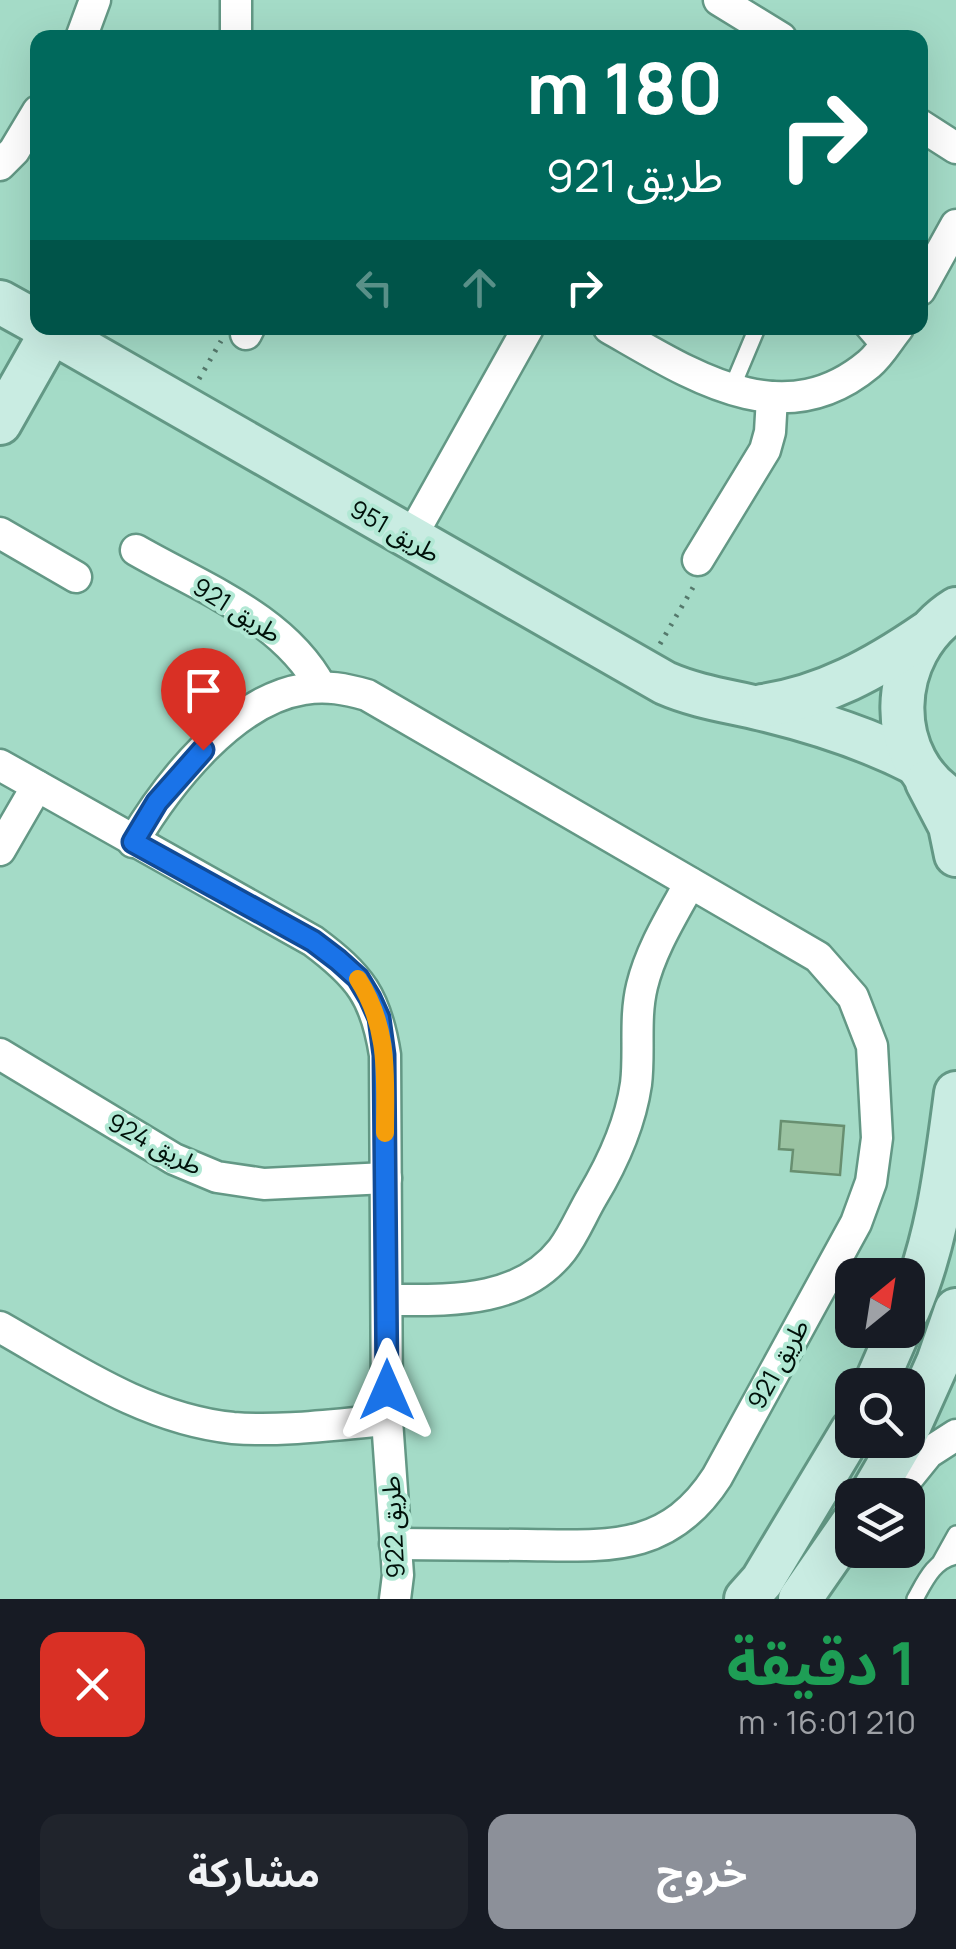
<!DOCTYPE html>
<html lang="ar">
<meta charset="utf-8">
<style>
body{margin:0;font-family:Manrope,"Noto Sans Arabic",sans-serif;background:#20242c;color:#f1f3f6;direction:rtl;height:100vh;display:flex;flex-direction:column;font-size:38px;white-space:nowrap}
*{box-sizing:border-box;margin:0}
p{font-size:32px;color:#9ea1a6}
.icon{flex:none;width:55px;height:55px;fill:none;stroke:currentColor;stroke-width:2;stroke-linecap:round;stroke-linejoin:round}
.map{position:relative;height:1599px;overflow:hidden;direction:ltr}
.details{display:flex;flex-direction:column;background:#171b24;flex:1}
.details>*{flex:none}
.banner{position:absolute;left:30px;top:30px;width:898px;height:305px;border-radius:20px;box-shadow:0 10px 40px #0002;direction:rtl;background:#00695c;color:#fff;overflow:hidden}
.needle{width:65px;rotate:30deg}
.controls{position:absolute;left:835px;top:1258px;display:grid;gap:20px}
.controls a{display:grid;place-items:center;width:90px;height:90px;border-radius:20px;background:#171b24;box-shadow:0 10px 40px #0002;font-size:50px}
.pin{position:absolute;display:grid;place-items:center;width:85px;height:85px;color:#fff;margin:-102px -42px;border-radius:50% 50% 50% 0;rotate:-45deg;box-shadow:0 0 10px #0007}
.pin .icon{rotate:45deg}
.me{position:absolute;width:110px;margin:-55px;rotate:0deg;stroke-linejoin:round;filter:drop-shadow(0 0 8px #0008)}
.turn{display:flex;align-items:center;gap:35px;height:210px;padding:0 40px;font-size:45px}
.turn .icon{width:130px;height:130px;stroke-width:2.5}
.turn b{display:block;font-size:70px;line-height:85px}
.lanes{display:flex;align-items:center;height:95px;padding:0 40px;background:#0003;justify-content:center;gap:50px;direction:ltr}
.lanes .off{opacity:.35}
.round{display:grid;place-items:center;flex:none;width:105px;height:105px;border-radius:20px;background:#20242c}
.overview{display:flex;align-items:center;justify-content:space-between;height:170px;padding:0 40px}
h1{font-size:60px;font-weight:700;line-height:75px;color:#1e9e55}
.button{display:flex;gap:20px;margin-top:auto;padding:20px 40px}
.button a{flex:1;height:115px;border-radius:20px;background:#8c9099;color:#fff;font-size:40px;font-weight:700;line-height:115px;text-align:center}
.button a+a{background:#20242c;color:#f1f3f6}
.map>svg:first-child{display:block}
</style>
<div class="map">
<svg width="956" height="1599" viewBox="0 0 956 1599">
<rect width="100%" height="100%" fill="#a4dbc7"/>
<!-- building -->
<polygon fill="#9ac2a1" stroke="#688f70" stroke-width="2.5" points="781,1121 844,1126 840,1175 791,1171 793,1150 779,1149"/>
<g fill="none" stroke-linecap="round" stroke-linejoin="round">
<!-- lane casing -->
<g stroke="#639885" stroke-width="20">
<g id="lane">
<polyline points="863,328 881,349"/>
<polyline points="731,390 757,328"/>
<polyline points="941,1561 956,1534"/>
<path d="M915,1599C925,1581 934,1560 956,1556"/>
</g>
</g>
<!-- street casing -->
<g stroke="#639885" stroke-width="35">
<g id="street">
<polyline points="236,0 236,38"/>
<polyline points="719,0 781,38"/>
<polyline points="81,38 95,0"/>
<polyline points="920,125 956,148"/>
<polyline points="0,165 14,151 38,111"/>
<polyline points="920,290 956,225"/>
<path d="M609,328C690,374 782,437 869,364C880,355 889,339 898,328"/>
<polyline points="246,334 249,328"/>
<polyline points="0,533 76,577"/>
<polyline points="410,539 528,328"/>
<path d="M136,550C202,588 284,618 321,687"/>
<polyline points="698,560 765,450 770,432 772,397"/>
<path d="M0,765L313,941C360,976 376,997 385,1055L387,1420L398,1575L395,1599"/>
<path d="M133,842C168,783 233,700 304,689C326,685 346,689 367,695L818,957L853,997L872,1046L877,1138L871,1182L856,1223L717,1477C668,1553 607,1546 526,1545C483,1545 439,1544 395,1544"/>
<polyline points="0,850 37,786"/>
<polyline points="0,1054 174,1159 217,1177 264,1184 386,1178"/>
<path d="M387,1300C448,1300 520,1304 562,1250C574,1234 582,1214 592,1197C613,1162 630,1125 636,1084C640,1052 634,1019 642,986C651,949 672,916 690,883"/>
<path d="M0,1327C74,1369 146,1419 233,1428C283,1432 337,1424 387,1420"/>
<polyline points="894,1495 928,1453 956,1435"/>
</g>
</g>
<!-- secondary casing -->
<g stroke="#639885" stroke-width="48">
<g id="secondary">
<polyline points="0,302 38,323"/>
<path d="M45,328L665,683C697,697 729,701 762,709C816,722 866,738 915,763"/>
<polyline points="0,423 52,331"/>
<path d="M956,609C887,652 882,761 956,802"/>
<path d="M762,706C824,697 876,668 927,633"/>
<polyline points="927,782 950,826 956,855"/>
<path d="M908,1310C938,1240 946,1168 956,1093"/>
<polyline points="875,1385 899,1330"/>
<polyline points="908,1429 938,1362 956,1310"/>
<polyline points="871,1495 903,1440"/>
<polyline points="746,1599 762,1581 852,1431"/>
<polyline points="800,1599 852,1524"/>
</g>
</g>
<!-- path -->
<g stroke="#55796c" stroke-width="5" stroke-dasharray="2.5 8" stroke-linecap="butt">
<polyline points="199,379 221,341"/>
<polyline points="660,644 695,584"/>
</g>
<!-- lane -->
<use href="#lane" stroke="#fff" stroke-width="15"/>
<!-- street -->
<use href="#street" stroke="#fff" stroke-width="30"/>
<!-- secondary -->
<use href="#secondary" stroke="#c9ece2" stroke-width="42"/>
</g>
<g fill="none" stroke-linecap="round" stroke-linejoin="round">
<!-- route casing -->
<g stroke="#114b97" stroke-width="25">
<polyline id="route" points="203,750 157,802 133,842 313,941 338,960 358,978 370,998 379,1018 384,1055 387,1390"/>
</g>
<!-- route -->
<use href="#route" stroke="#1a73e8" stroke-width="18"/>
<!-- slow -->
<path stroke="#f59e0b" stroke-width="18" d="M358,979C390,1029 385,1076 385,1133"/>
</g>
<g text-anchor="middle" stroke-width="8" stroke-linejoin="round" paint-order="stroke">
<!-- street labels -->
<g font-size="25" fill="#00110a" stroke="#b1e8d4">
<text transform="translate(395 531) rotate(30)" y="9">طريق 951</text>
<text transform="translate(237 610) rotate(32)" y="9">طريق 921</text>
<text transform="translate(155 1144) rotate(28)" y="9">طريق 924</text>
<text transform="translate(778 1364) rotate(-61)" y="9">طريق 921</text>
<text transform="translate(393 1527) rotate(-93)" y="9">طريق 922</text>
</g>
</g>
</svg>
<div class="controls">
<a><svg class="needle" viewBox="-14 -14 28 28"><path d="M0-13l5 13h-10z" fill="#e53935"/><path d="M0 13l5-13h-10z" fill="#9ea1a6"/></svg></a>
<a><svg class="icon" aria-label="search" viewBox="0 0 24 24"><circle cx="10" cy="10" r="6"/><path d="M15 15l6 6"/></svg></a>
<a><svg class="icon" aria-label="layers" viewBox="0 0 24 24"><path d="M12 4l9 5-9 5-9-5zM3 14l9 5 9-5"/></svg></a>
</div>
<div class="pin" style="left:203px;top:750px;background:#d93025"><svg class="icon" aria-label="arrive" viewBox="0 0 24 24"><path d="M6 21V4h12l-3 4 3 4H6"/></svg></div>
<svg class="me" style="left:387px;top:1390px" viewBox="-20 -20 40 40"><path d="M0-17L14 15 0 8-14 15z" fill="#1a73e8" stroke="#fff" stroke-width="4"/></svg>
<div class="banner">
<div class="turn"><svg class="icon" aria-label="right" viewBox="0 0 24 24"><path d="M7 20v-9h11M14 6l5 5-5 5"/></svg><div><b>180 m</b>طريق 921</div></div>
<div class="lanes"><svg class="icon off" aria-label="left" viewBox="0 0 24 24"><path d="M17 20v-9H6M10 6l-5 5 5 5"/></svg><svg class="icon off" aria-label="ahead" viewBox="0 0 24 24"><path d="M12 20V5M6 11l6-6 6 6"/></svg><svg class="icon" aria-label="right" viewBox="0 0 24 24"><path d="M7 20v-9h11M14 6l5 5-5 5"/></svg></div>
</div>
</div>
<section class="details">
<div class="overview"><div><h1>1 دقيقة</h1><p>210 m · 16:01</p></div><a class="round" style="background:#d93025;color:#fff"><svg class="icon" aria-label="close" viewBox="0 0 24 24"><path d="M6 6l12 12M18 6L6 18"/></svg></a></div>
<div class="button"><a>خروج</a><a>مشاركة</a></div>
</section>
